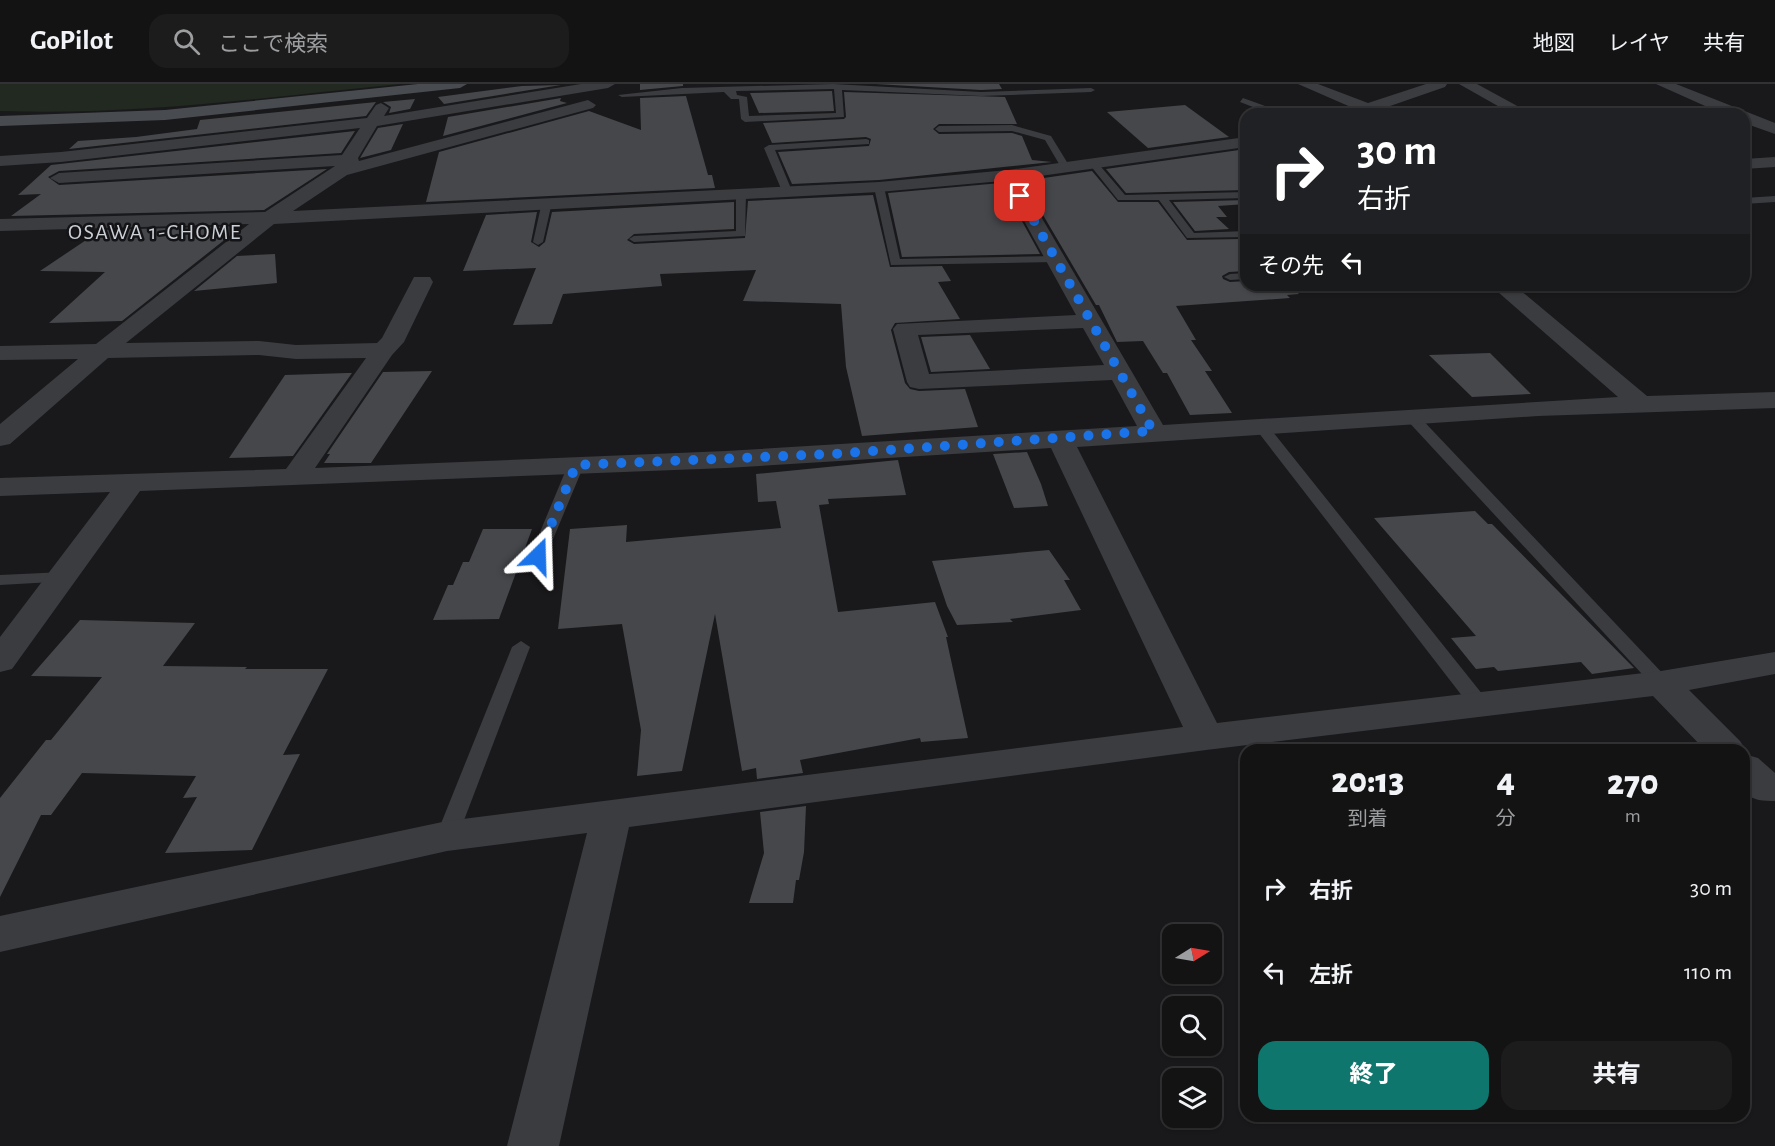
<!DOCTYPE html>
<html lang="ja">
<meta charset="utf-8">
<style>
body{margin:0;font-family:"Alegreya Sans","Noto Sans JP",sans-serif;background:#1c1c1d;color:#f1f3f6;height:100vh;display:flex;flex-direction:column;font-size:22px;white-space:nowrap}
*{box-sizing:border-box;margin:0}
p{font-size:20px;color:#9d9ea0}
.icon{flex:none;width:33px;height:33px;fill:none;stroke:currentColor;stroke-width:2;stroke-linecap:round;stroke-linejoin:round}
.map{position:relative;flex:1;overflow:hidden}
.side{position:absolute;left:1240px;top:660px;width:510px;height:378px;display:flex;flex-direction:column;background:#131314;border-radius:18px;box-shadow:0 2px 4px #0004,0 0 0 2px #323234}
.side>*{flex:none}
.banner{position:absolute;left:1240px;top:24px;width:510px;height:183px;border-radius:18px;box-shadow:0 2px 4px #0004,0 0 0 2px #323234;background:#202124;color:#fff;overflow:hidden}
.needle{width:39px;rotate:79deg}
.fabs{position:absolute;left:1162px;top:840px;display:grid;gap:12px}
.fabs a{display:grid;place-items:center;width:60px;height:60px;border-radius:12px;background:#131314;box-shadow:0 2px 4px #0004,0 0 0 2px #323234;font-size:30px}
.pin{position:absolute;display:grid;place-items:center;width:51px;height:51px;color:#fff;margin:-26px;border-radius:12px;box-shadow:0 3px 9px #0006}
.me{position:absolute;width:66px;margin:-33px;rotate:22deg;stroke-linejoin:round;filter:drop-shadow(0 0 4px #0008)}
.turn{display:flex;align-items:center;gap:21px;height:126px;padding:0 18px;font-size:27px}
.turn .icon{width:78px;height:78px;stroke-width:2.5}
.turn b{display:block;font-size:42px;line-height:51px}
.then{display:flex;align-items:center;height:57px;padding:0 18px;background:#0003;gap:12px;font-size:22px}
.eta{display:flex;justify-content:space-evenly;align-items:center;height:102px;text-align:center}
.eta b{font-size:36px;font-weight:800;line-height:42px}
.cta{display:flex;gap:12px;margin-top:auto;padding:12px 18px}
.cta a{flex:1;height:69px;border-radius:18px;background:#0f766e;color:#fff;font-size:24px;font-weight:800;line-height:69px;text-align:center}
.cta a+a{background:#1c1c1d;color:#f1f3f6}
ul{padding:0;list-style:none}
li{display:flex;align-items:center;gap:18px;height:84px;padding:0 18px}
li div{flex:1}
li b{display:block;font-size:22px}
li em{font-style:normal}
header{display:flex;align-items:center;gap:36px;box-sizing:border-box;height:84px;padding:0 30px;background:#131314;border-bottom:2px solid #323234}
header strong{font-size:28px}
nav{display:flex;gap:33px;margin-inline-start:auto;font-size:21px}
.search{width:420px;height:54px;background:#1c1c1d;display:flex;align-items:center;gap:15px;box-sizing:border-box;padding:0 21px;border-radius:18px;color:#9d9ea0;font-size:22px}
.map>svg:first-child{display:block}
</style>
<header>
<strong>GoPilot</strong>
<div class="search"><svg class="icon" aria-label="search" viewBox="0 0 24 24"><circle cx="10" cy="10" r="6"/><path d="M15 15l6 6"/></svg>ここで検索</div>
<nav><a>地図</a><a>レイヤ</a><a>共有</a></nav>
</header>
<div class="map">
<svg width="1775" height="1062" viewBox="0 0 1775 1062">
<rect width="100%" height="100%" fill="#19191b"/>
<!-- green -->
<path fill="#212921" d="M0,0H401C267,13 134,32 0,27Z"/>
<!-- building -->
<g fill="#45474b">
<polygon points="640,0 683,0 683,2 640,6"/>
<polygon points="875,0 999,0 1002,5 981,6"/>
<polygon points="561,1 444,20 438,13 522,2"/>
<polygon points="832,7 834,27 759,29 750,9"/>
<polygon points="844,8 1005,13 1017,40 939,40 933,45 939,50 1012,49 1022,52 1032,76 1052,78 879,96 792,100 778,68 869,62 871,55 866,53 772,59 763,39 844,35 846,33"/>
<polygon points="686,12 708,91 712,91 715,104 426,118 439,68 589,27 641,46 640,14"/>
<polygon points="561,14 560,17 567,19 443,52 448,33"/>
<polygon points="415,15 410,25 389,29 391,23 383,18"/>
<polygon points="376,18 366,32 69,65 78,57 136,53 197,45 200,36"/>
<polygon points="1185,21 1229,53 1148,64 1107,28"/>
<polygon points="403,40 391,66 360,74 378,44"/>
<polygon points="355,47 341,69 59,87 48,93 59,101 327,85 264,126 11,132 41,110 18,111 51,81"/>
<polygon points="1246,65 1246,106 1126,109 1106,85"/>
<polygon points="1092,87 1118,118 1158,118 1187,156 1240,155 1246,161 1246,187 1229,188 1222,192 1223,195 1230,198 1246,197 1246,201 1289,201 1299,210 1287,211 1290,214 1176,222 1196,256 1191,256 1212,287 1205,287 1232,329 1190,331 1167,289 1163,289 1143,257 1117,258 1099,221 1096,221 1023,97"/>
<polygon points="1001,99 1040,170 902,173 888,109"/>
<polygon points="873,111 890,183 942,182 951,197 938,198 960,235 895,239 891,246 905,299 910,305 919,307 965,305 978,343 862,352 846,283 841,220 743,217 756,186 660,190 662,202 563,210 552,240 513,241 536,184 463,187 486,131 537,128 531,158 539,163 545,158 552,128 734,118 734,145 634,150 627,156 634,160 745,154 748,117"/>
<polygon points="1246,116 1246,120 1218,122 1227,133 1216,133 1229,145 1195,147 1173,118"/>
<polygon points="242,142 122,237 49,239 105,188 40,187 101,146"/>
<polygon points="275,170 277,199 194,207 237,172"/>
<polygon points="970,251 990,285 931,288 921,253"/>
<polygon points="1490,269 1531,310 1472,313 1429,271"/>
<polygon points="432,287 371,379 324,379 330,370 327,370 383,288"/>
<polygon points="347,289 352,289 293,372 229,374 285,291"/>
<polygon points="1027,368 1041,400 1048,422 1014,424 993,370"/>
<polygon points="898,376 906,411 828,415 829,420 819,421 838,528 935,518 948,553 946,553 968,654 921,658 920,654 800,676 803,689 757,695 756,684 742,687 715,530 682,687 637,692 641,646 622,540 558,545 570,445 627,441 626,458 781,444 776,417 758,418 756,390"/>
<polygon points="1475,427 1488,440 1492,440 1634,584 1592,590 1581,578 1498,587 1494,583 1476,585 1451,554 1476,552 1374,434"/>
<polygon points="483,445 532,445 499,535 433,536 448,501 453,501 463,478 469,478"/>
<polygon points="1049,466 1070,496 1064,496 1081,526 1010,535 1013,538 957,541 947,522 932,477"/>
<polygon points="80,536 195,539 163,582 247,583 245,585 328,585 283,671 300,670 252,766 165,769 197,713 183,714 196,692 82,689 51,731 41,731 0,813 0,714 46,656 51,656 102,593 31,592"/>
<polygon points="806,722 804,768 799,796 796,796 793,819 749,819 764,769 760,728"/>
</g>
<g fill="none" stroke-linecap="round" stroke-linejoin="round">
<!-- lane -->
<g fill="#3a3c40" fill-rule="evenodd">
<path d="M833,0L981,8L1091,4L1095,6L1091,8L981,12L842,6L844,33L745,38L741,35L739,15H731L724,8L622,13L618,11L682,4ZM834,5L836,29L749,32L747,13L737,11L736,7Z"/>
<polygon points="1243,14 1282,28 1283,30 1271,30 1240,18"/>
<polygon points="1012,41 1051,52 1070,83 1068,85 1062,85 1045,56 1012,47 939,48 935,45 939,42"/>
<polygon points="866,55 869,56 869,60 775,66 792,107 787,110 782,107 764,64 769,61"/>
<polygon points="1090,77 1096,77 1125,111 1246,108 1246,114 1169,116 1194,149 1246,147 1246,153 1187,154 1159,116 1118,116 1090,81"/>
<polygon points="879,100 884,103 900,175 1055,172 1061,175 1055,178 891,181 874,103"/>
<polygon points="741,106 746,109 745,152 634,158 629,155 634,152 736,147 736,109"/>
<polygon points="1775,112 1775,118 1744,120 1744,114"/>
<polygon points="547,115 552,118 543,158 538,161 533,158 542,118"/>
<polygon points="1246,189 1246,195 1230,196 1224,193 1230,190"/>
<polygon points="1410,327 1415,328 1668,595 1671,599 1668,603 1654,603 1405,334 1403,331"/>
<polygon points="1260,337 1265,338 1487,616 1490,621 1487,626 1473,626 1255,344 1253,341 1255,338"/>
<polygon points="576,376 584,381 546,472 544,476 532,476 530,472 568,381"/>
<polygon points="64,488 73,493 70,497 0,501 0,491"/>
<polygon points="521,557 530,563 458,752 455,758 447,760 439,758 436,752 512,563"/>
</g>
<!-- street -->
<g fill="#3a3c40" fill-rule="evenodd">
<path d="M581,0H615L608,4L377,42L358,74L359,77L588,16L596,21L593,24L347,91L293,127L879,98L1008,86L1246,53V63L1019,95L1163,341L1618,313L1490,201H1514L1647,312L1775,308V324L1538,332L1077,363L1217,639L1661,587L1775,568V590L1689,606L1740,657L1746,666L1744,668V666H1705L1653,612L1206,666L629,743L559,1062H507L587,749L447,767L0,868V832L447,737L1183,643L1051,364L726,384L140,407L12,585L0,588V553L110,408L0,412V394L286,385L366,274L296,275L259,271L108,274L10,360L0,362V340L78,275L0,276V262L96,260L249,140L0,147V135L265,128L335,82L59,99L50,94L59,89L342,71L360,44L61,78L0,82V72L61,68L367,34L376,21L381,19L389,24L384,32ZM1002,97L1076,231L897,240L893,245L907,298L910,303L919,305L1112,296L1137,342L726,367L315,384L392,271L404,258L433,198L430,193H414L382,254L377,259L296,261L259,257L126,259L274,140L879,108ZM1083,244L1104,281L929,290L918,251Z"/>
<polygon points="1298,0 1318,0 1368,19 1426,0 1447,0 1445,3 1367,30 1344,30 1353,24"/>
<polygon points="1459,0 1477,0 1532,30 1512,30"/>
<polygon points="1656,0 1676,0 1775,39 1775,50 1744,39 1744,30 1723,30"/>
<polygon points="1775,73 1775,83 1744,85 1744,75"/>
<path d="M1744,670L1758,674L1775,689V717C1764,717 1753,717 1744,708Z"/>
</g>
<!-- secondary -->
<polygon fill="#484b50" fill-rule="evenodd" points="418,0 467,0 460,4 165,36 0,42 0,32 165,26"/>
</g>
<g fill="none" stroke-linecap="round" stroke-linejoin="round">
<!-- route -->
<polyline stroke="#1a73e8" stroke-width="10" stroke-dasharray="0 18" points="538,472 576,381 832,370 1153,347 1020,112"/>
</g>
<g text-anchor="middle" stroke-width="5" stroke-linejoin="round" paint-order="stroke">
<!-- far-neighbourhood labels -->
<g font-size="22" letter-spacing="1.5" fill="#ccd1d7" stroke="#141416">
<text x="155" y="155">OSAWA 1-CHOME</text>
</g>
</g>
</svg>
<div class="fabs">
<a><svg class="needle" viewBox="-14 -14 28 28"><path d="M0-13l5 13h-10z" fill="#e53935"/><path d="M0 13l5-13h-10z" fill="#9d9ea0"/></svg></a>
<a><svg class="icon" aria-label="search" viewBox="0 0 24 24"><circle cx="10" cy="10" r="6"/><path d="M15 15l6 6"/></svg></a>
<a><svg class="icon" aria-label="layers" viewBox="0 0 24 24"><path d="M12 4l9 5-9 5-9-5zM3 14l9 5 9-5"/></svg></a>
</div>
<div class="pin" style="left:1020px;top:112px;background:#d93025"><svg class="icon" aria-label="arrive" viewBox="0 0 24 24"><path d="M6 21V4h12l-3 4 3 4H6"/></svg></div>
<svg class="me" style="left:538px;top:472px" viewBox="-20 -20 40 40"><path d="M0-17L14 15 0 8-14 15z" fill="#1a73e8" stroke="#fff" stroke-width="4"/></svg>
<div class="banner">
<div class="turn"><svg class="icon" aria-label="right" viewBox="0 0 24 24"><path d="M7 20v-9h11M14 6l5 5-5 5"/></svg><div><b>30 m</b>右折</div></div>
<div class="then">その先<svg class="icon" aria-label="left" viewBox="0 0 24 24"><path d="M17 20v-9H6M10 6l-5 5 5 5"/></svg></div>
</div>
<section class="side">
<div class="eta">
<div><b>20:13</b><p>到着</p></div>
<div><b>4</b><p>分</p></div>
<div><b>270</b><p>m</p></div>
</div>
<ul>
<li><svg class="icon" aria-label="right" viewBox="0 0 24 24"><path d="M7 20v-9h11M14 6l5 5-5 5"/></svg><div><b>右折</b></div><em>30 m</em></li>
<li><svg class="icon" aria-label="left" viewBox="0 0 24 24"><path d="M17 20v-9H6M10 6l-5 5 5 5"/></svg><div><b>左折</b></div><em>110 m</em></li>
</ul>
<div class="cta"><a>終了</a><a>共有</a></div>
</section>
</div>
